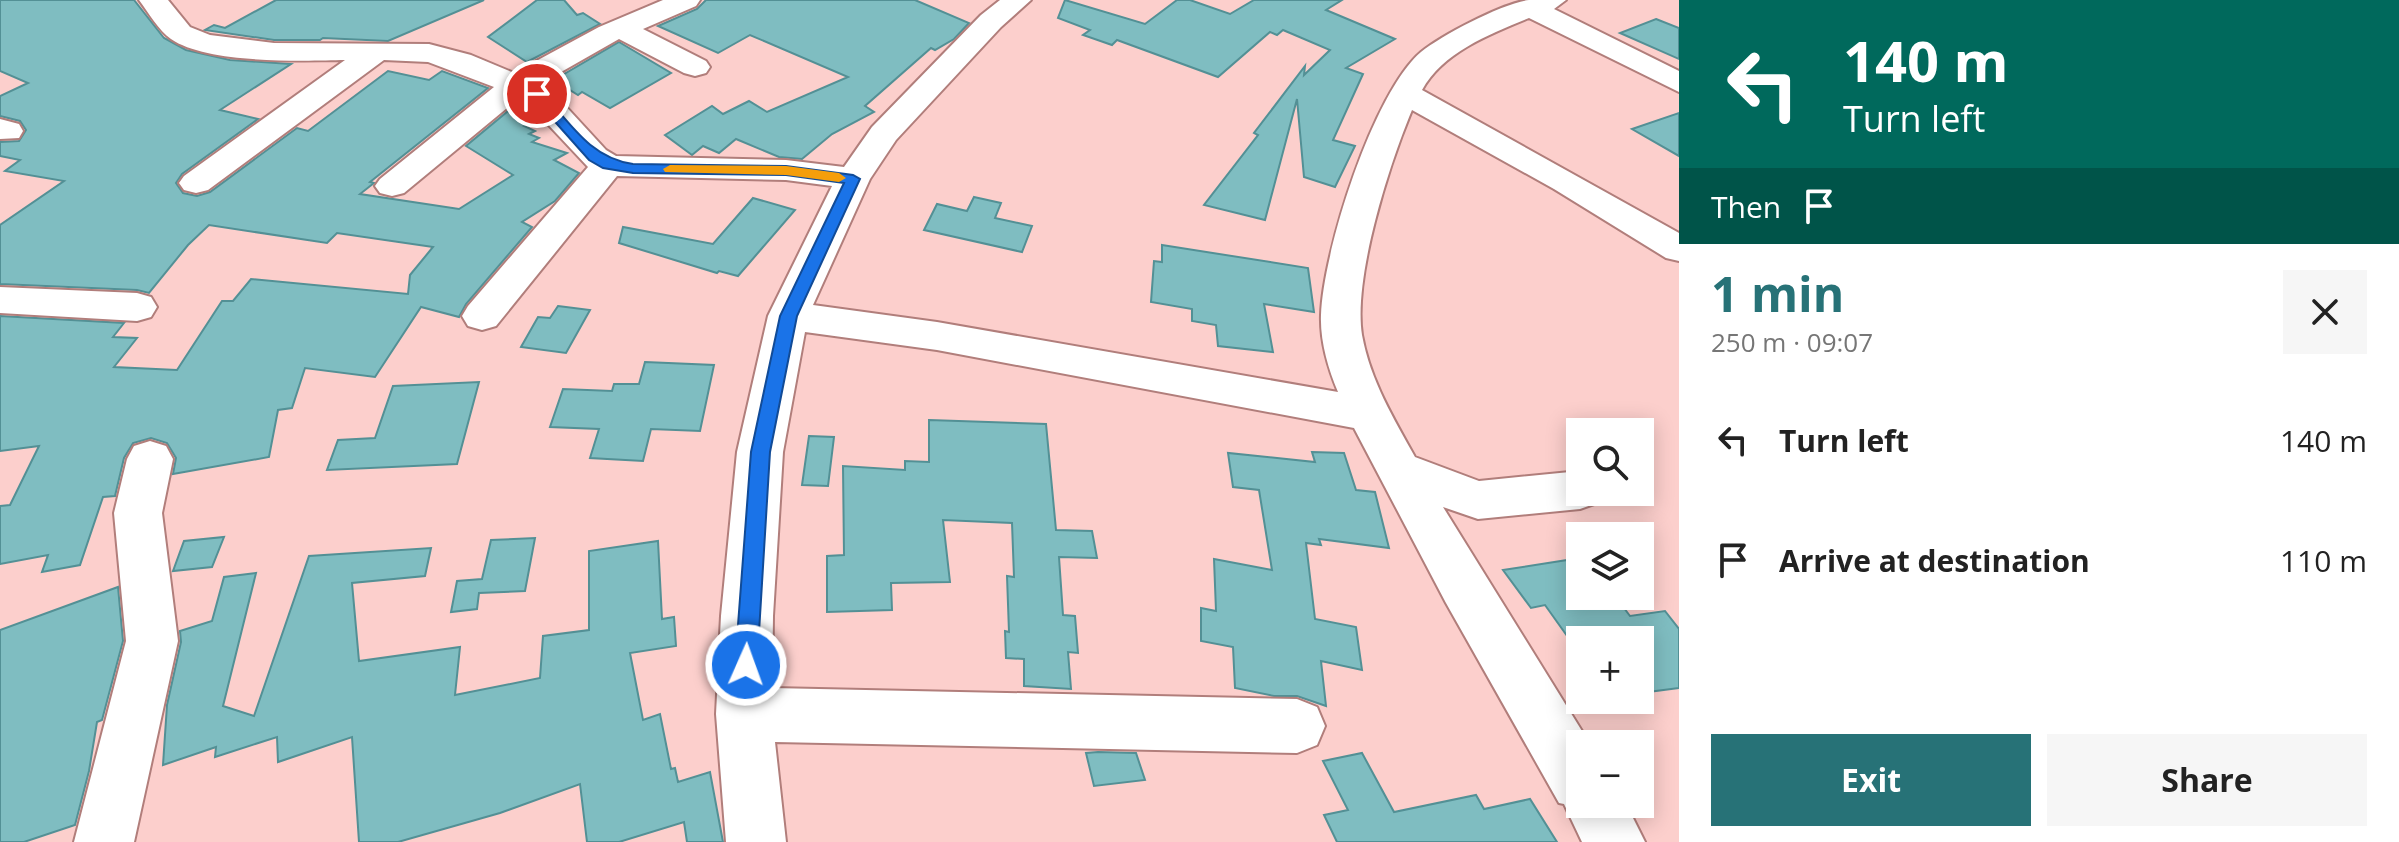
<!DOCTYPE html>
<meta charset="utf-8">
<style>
body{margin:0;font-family:"Open Sans",sans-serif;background:#f6f6f6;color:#222;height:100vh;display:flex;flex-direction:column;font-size:30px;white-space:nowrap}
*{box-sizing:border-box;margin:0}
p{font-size:26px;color:#767676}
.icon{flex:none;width:44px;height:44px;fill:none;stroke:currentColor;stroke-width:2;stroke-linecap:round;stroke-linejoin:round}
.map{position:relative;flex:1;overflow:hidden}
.drawer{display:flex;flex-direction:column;background:#fff;width:720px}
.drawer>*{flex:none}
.top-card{background:#00695c;color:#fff;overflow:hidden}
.controls{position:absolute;left:1566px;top:418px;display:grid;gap:16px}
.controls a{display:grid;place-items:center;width:88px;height:88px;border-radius:0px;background:#fff;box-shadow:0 4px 20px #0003;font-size:40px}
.pin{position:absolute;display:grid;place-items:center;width:68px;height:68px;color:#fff;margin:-34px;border:4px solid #fff;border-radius:50%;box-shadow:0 2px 8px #0007}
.me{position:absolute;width:88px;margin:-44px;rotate:2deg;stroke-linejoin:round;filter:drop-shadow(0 0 6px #0008)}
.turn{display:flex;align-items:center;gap:28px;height:168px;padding:0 32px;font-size:36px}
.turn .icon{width:104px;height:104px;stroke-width:2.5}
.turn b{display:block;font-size:56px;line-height:68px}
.then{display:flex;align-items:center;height:76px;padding:0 32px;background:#0003;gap:16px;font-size:30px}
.round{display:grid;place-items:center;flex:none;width:84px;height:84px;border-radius:0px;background:#f6f6f6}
.head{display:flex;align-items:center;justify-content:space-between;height:136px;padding:0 32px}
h1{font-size:48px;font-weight:700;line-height:60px;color:#277277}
.cta{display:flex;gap:16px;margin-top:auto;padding:16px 32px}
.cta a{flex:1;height:92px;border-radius:0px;background:#277277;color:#fff;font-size:32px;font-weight:700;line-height:92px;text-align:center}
.cta a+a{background:#f6f6f6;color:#222}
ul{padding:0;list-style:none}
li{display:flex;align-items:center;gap:24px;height:120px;padding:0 32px}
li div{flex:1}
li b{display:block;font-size:30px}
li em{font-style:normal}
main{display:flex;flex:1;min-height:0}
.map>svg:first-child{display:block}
</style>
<main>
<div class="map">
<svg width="1679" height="842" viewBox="0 0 1679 842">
<rect width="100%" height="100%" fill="#fccfcc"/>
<!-- building -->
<g fill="#7fbdc1" stroke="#539095" stroke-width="2">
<polygon points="0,0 134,0 164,38 186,50 230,60 291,64 220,110 258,119 182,174 176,183 183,193 197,196 210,192 297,128 308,131 388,71 429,80 442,71 488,88 370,182 374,183 360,194 459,209 513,175 466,146 520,101 538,118 524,126 535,131 529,134 539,138 532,142 567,153 554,160 579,173 555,201 522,222 532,227 466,304 459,317 421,307 375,377 305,368 292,408 278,410 269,457 173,474 176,458 167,443 151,438 133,443 124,458 115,496 103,497 80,565 42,572 48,555 0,564 0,506 10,505 39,446 0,451 0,316 124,323 113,337 137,338 114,367 177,370 222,301 233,301 251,279 408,294 410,275 433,247 337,233 327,243 209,225 188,245 149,293 137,290 0,284 0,225 64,181 5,171 20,160 0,156 0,142 19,141 26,130 20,121 0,116 0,96 28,83 0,71"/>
<polygon points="276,0 484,0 388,41 323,38 320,40 274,40 205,30 214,25 225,28"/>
<polygon points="537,0 564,0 577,15 583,13 600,24 527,62 488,37"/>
<polygon points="706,0 915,0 969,23 954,39 935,50 931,48 865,106 874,112 832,134 802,159 779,157 736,139 719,153 703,146 692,155 665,135 712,106 723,114 749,101 767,112 848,77 750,35 718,53 658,26 697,9"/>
<polygon points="1065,0 1145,24 1177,0 1190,0 1230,14 1254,0 1342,0 1326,10 1395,39 1346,68 1363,74 1333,140 1355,146 1335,187 1304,177 1297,99 1265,220 1204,205 1258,135 1254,133 1305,66 1304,75 1330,50 1283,30 1277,35 1270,32 1218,77 1117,40 1112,45 1083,35 1090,30 1058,18"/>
<polygon points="1656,19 1679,28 1679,59 1620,33"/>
<polygon points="619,42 671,73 610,108 582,92 578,95 554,80"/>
<polygon points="1679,113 1679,156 1632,129"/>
<polygon points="974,197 1001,203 995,218 1032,226 1022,252 924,230 937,204 967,211"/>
<polygon points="753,198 795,210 738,276 719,271 717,273 619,243 623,227 713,244"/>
<polygon points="1162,245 1308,268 1314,312 1264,304 1273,352 1218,346 1216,325 1192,321 1192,309 1151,302 1154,261 1162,262"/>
<polygon points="558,306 590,310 566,353 521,347 538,317 550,318"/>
<polygon points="645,362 714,365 700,431 651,429 643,461 590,458 599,429 550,427 563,389 612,391 614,384 639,384"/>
<polygon points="479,382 457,464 327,470 338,440 375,438 393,386"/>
<polygon points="929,420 1046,424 1056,530 1092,531 1097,558 1059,557 1063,615 1075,616 1078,653 1068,652 1071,689 1024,686 1024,659 1006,658 1005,631 1009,632 1007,576 1014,577 1012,523 943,520 950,582 891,583 892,610 827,612 827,556 844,555 843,466 905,470 905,461 929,462"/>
<polygon points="809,436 834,437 828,486 802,485"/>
<polygon points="1312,452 1344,453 1356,490 1375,492 1389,548 1319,539 1321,545 1306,543 1315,619 1356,627 1362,670 1321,661 1326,706 1297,696 1274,696 1235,688 1233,647 1201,641 1201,608 1216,611 1214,559 1272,570 1259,490 1233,487 1228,453 1315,462"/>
<polygon points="224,537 212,567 173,571 184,541"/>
<polygon points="535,538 525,591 479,593 477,609 451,612 457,581 482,579 491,540"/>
<polygon points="658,541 662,619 674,617 676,646 630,653 643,720 660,714 671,769 675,768 678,782 710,772 723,842 687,842 684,822 619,842 587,842 580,784 500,813 398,842 359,842 352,737 278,762 277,737 215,757 216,747 163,765 167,705 181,642 180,631 212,621 224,577 256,573 223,706 254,716 309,556 431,548 425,576 352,583 359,661 460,647 455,695 540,678 543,636 589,630 589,551"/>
<polygon points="1580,558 1580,596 1615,596 1630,616 1665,611 1679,629 1679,688 1640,693 1640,640 1570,640 1545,605 1531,608 1503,570"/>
<polygon points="118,587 123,641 102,720 97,722 89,771 75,825 24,842 0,842 0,630"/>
<polygon points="1098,752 1136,753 1145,780 1094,786 1086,753"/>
<polygon points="1362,753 1394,812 1476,795 1484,809 1530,799 1557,842 1337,842 1324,815 1348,810 1323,761"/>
</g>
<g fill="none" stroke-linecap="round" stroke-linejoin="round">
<!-- minor casing -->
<g stroke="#b17e7b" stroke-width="4">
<g id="minor">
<path d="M139,0H168L190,27L210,35L274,43L429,44L471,55L514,73L599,27L663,0H700L696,6L643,29L706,61L710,67L706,73L695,76L684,73L619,39L540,84L548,87L606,150L616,156L786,160L844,167L872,127L981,15L1000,0H1031L1001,27L896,140L870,179L813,305L937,322L1338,392C1328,368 1320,341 1321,315C1323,252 1373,93 1421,52C1442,35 1503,3 1529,0C1541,0 1554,0 1566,0L1554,9L1679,71V92L1529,18C1490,34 1443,52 1422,90L1679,233V261L1666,258L1554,189L1412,110C1389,165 1353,277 1362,335C1370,380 1394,419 1415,457L1479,481L1580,471V492H1602L1597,503L1580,509L1478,519L1443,507L1590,744H1580V804H1626L1645,842H1582L1564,804L1559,803L1446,603L1354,428L937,350L805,332L783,452L773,616L772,688L1297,699L1317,707L1325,726L1317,745L1297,753L775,742L786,842H726L716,714L721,616L737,452L768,316L832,186L786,180L617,176L496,326L482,330L468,326L462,316L468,306L588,167L526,101L519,98L404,193L392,196L380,193L375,186L380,179L494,87L428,62L384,60L208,190L196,193L184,190L179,183L184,176L345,60C302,61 207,64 171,39C159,31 148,12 139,0Z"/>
<polygon points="0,119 19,124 23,131 19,138 0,139"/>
<polygon points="0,287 137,293 151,297 157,307 151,317 137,321 0,313"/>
<polygon points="150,441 166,446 173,459 162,513 178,641 134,842 74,842 126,641 114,513 127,459 134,446"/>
</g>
</g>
<!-- minor -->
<use href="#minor" fill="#fff" fill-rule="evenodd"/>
</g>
<!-- route -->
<path fill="#1a73e8" stroke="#114b97" stroke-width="2" d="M533,92H542C570,123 590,158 633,164L786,166L853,175L860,179L797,316L770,452L757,665L754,673L746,676L738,673L735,665L751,452L780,316L844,183L786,175L633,173L603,168L589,160L533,97Z"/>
<!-- slow -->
<polygon fill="#f59e0b" points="670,165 786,166 839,173 846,178 839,182 786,175 665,172 663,169"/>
</svg>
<div class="controls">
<a><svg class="icon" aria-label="search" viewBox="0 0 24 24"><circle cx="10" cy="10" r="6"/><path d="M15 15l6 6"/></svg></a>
<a><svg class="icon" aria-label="layers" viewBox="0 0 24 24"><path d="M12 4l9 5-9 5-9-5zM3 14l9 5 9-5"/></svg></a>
<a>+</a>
<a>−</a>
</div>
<div class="pin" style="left:537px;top:94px;background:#d93025"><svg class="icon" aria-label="arrive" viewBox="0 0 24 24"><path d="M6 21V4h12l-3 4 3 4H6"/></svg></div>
<svg class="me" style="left:746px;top:665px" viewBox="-20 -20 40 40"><circle r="17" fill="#1a73e8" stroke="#fff" stroke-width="3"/><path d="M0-11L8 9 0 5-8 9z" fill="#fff"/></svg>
</div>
<section class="drawer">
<div class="top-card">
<div class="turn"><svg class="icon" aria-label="left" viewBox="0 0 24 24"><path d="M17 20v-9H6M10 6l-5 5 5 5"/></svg><div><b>140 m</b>Turn left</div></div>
<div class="then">Then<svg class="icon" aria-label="arrive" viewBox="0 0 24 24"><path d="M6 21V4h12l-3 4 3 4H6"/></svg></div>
</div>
<div class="head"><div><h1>1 min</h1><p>250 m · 09:07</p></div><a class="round"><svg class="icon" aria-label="close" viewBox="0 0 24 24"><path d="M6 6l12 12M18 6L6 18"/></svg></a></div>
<ul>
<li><svg class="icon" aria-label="left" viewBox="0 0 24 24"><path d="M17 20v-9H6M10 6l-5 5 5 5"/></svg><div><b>Turn left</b></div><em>140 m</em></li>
<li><svg class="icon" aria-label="arrive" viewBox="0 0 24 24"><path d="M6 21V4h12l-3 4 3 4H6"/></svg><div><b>Arrive at destination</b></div><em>110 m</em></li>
</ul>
<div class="cta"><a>Exit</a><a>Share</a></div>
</section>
</main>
